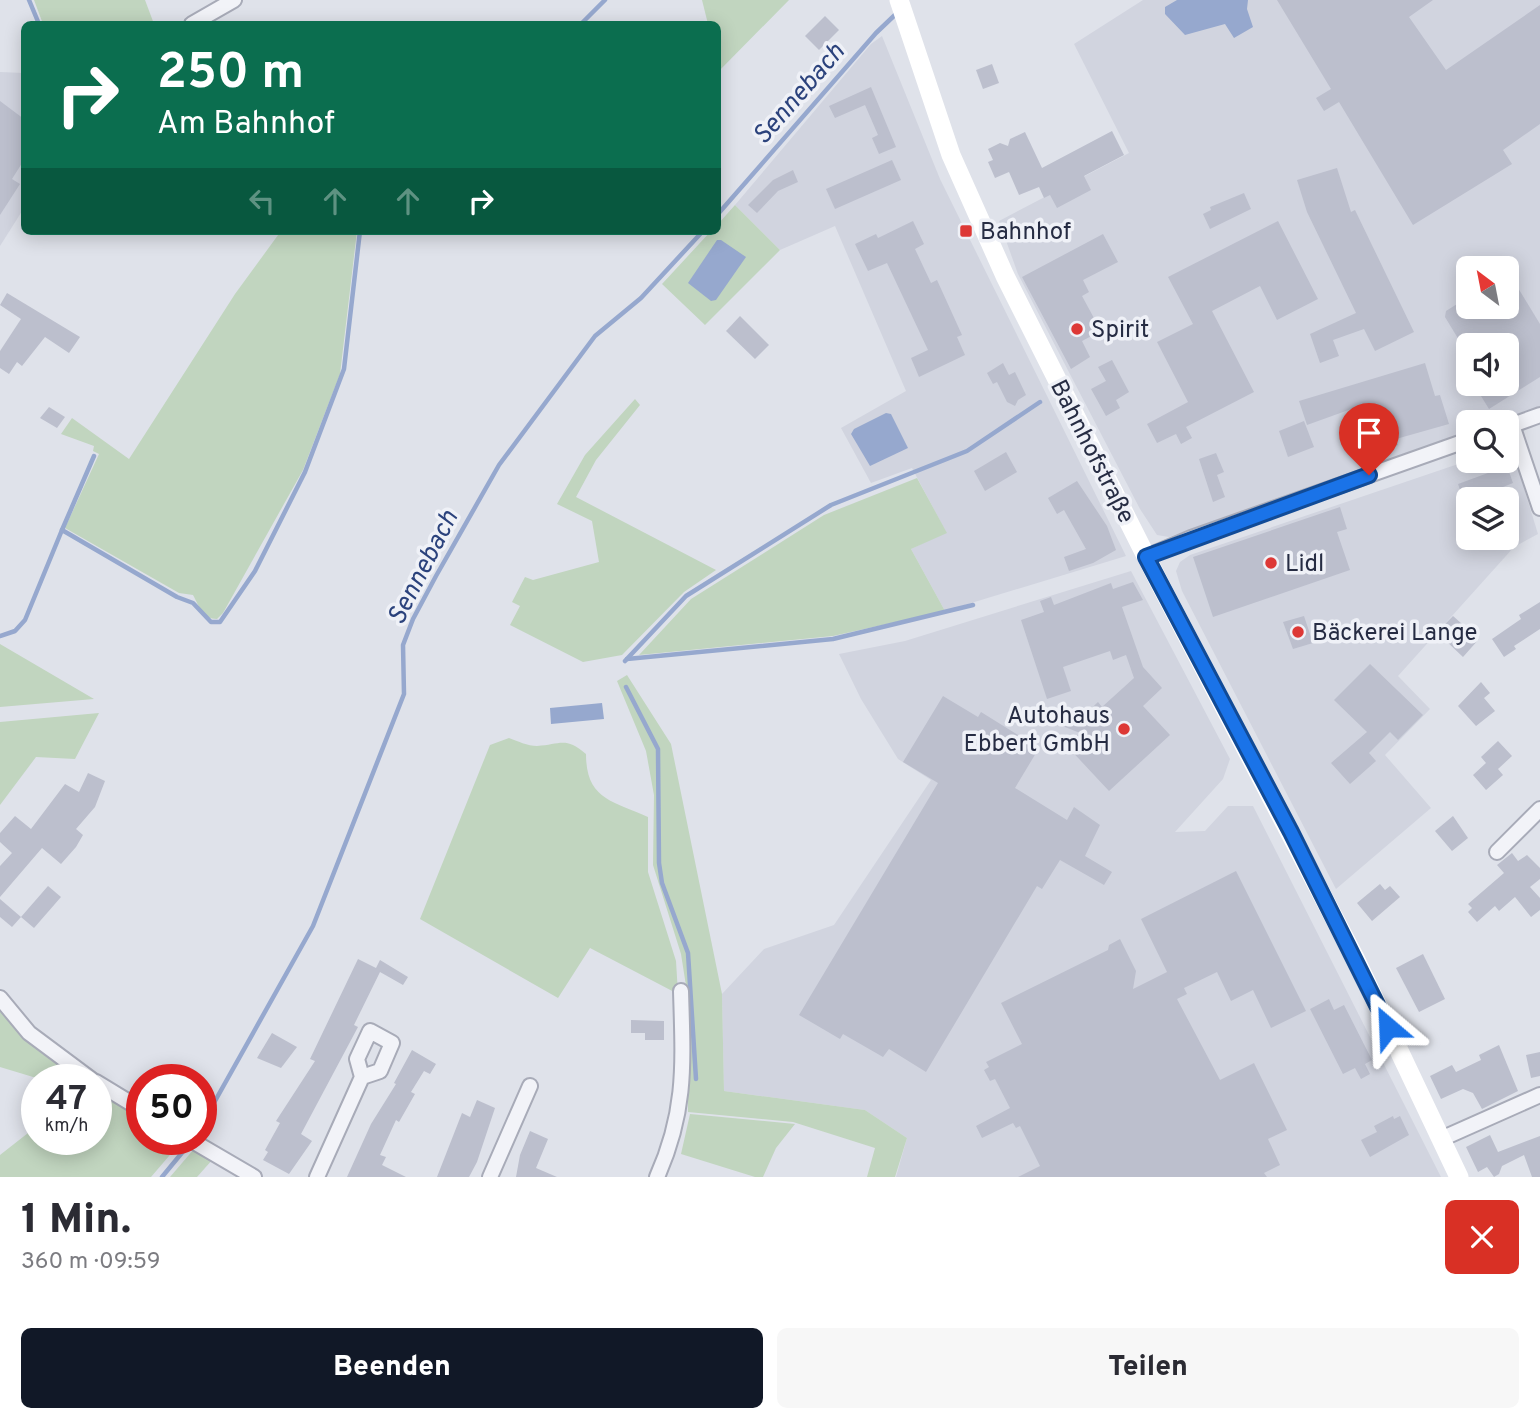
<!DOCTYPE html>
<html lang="de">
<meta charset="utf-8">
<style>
body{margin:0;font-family:Overpass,sans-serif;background:#f7f7f7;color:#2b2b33;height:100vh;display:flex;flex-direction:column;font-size:26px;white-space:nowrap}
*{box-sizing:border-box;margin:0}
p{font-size:23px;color:#7c7c81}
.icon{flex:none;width:38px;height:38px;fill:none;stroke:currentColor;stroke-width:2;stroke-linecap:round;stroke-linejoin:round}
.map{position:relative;height:1177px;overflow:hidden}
.side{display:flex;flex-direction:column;background:#fff;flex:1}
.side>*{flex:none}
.hud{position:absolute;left:21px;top:21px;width:700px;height:214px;border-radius:10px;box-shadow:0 4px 18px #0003;background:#0b6e4f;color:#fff;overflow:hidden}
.needle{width:46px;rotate:328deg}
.controls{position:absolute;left:1456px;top:256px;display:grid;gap:14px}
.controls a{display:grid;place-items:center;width:63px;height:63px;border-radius:10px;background:#fff;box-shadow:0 4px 18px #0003;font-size:35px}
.speed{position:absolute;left:21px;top:1064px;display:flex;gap:14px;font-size:35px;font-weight:700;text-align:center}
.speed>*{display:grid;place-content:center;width:91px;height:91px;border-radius:50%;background:#fff;box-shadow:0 4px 18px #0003;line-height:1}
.speed small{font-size:18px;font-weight:400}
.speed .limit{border:10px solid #d22;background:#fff;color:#111}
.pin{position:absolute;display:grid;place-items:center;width:60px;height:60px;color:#fff;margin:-72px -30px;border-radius:50% 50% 50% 0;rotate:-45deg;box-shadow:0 0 7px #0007}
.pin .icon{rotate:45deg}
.me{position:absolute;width:77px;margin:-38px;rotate:334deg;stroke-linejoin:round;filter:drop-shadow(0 0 5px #0008)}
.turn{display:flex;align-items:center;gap:24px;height:147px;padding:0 21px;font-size:32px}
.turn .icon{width:91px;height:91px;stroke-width:2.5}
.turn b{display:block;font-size:49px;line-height:60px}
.lanes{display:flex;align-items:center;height:66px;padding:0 21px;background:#0003;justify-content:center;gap:35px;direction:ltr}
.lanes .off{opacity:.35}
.round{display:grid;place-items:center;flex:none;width:74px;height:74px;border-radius:10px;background:#f7f7f7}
.head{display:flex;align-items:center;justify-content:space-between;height:119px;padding:0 21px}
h1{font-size:42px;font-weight:800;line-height:52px}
.action{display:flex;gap:14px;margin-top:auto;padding:14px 21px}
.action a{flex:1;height:80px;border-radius:10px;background:#111827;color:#fff;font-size:28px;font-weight:800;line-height:80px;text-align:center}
.action a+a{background:#f7f7f7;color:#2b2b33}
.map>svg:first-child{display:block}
</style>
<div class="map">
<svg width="1540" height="1177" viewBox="0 0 1540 1177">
<rect width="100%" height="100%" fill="#dfe2ea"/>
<!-- built -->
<g fill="#d1d4df" fill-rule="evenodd">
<path d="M1143,0H1540V406L1494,422H1468V431L1169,537L1157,535L1140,509L1018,274L999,221L1129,153L1074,44ZM1468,268H1507V306H1468ZM1468,345H1507V383H1468Z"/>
<polygon points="882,36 940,179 1126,556 945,611 911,549 946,532 912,468 871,483 841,428 906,391 835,226 780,250 735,205 871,44"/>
<polygon points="0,72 24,73 24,208 0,246"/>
<path d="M1511,446L1538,534L1514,547L1398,676L1430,709L1385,755L1431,808L1336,889L1182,591L1176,571L1180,562L1190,555L1470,460H1507V448ZM1468,499H1507V537H1468Z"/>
<polygon points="1131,571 1230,759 1223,779 1175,832 1205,831 1228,806 1253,806 1441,1177 896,1177 907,1138 865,1110 724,1091 722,994 764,949 834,925 931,780 898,759 861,699 839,654 905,641"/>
</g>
<!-- green -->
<g fill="#c1d5bf">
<polygon points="34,0 145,0 154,24 43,24"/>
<polygon points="702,0 789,0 718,72 718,24 708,24"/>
<polygon points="735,205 780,250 705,325 662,284 711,231 718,231 718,224"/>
<path d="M281,231H357L340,374L303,470L223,613L217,619C203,619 199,606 193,595L179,593L65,528L99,454L93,451L94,446L61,434L72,418L129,459L235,294Z"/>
<polygon points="635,399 640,405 596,460 576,497 716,570 684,592 622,655 583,662 510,625 520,606 512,602 525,577 533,580 599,562 592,521 557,504 585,455"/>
<polygon points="917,478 947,533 911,549 945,611 833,636 639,655 691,599 824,515"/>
<polygon points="0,643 0,644 94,699 0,707"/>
<polygon points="627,675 671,744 722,994 724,1091 865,1110 907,1138 895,1177 867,1177 875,1148 793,1122 688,1112 687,992 681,954 653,865 654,795 646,751 617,681"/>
<polygon points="99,713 75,759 36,757 0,805 0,722"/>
<path d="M509,738C517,741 528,746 537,746C560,745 565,736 586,754C586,799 612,801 648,817V872L676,961L678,994L590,948L558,998L420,919L490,745Z"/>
<polygon points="0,1009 26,1040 67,1072 65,1080 43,1080 0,1067"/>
<polygon points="96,1089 142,1117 142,1139 181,1142 151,1177 0,1177 0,1155 37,1126 37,1139 96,1139"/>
<polygon points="690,1114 795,1124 776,1148 763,1177 755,1177 681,1154"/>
<polygon points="194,1149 213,1159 197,1177 170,1177"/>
</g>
<!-- water -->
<g fill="#96a8ce">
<polygon points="1177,0 1248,0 1247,9 1253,27 1234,38 1225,24 1185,35 1165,14 1165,7"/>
<polygon points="717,240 721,240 746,257 716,300 711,301 688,283"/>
<polygon points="886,413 891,414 908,448 870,466 851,434 854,429"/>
<polygon points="602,703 604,719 551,724 550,708"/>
</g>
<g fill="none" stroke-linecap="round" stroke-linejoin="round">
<!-- stream -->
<g stroke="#96a8ce" stroke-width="4.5">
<polyline points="29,0 39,24"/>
<polyline points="581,24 605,0"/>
<polyline points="718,214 876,33 898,12"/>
<polyline points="62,530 94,456"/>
<polyline points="0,636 15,631 25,620 62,530 177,597 193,603 211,622 220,622 255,571 305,472 344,369 360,231"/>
<polyline points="627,659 833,639 973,605"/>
<polyline points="625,661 686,596 831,505 967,451 1040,402"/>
<polyline points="626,687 658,749 659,863 662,883 688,953 696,1079"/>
<polyline points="201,1126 313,926 404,694 403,645 413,619 436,576 499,465 595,336 641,298 703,231"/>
<polyline points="162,1177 190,1143"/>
</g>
</g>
<!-- building -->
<g fill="#bcbfcd">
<polygon points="1277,0 1433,0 1409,17 1446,70 1540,5 1540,124 1503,150 1512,164 1413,225 1339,102 1324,111 1316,98 1331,89"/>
<polygon points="825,16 839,30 819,50 805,36"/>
<polygon points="992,64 999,83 983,89 976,70"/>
<polygon points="871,87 896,147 879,154 872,138 878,135 865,105 835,118 829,106"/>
<polygon points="0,101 24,119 24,160 12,179 20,184 0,215"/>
<polygon points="1112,131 1124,155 1084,176 1091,190 1057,208 1050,195 1044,198 1039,187 1019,195 1009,172 995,178 988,162 993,160 988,149 1000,143 1008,146 1010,139 1025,132 1042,168"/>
<polygon points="892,160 901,180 835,209 826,189"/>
<polygon points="1337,168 1351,212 1355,210 1414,332 1375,351 1364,329 1333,340 1339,356 1320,363 1310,334 1356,313 1307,212 1297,180"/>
<polygon points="793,170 798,182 778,191 757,213 748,205 773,180"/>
<polygon points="1244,193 1251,209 1210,229 1203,214 1211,210 1210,207"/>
<polygon points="913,221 924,244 915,249 931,283 937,280 962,335 957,337 965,355 919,377 911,358 928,350 887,263 868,271 855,244 876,234 878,238"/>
<polygon points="1278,221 1318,299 1277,320 1260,286 1212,311 1254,392 1186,427 1192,438 1181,444 1176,434 1157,443 1147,424 1188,402 1157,342 1193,324 1168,277"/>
<polygon points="1103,234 1118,262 1083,280 1089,292 1082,296 1101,331 1082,341 1090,357 1071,369 1022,277"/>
<polygon points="1507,270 1540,324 1540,377 1489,409 1473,383 1507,383 1507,345 1462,345 1445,317 1446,311 1468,297 1468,306 1507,306"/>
<polygon points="7,293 80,337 69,353 45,337 22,366 17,362 9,374 0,368 0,351 21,319 0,305"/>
<polygon points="740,316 769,345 755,359 726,331"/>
<polygon points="1112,360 1129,392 1116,400 1120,408 1106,416 1091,389 1106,381 1098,367"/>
<polygon points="1003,363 1009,375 1015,372 1026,395 1018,400 1015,406 1007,402 997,382 993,384 987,373"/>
<polygon points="1425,363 1435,396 1440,395 1449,424 1396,439 1398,445 1375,454 1357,407 1307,425 1299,401"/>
<polygon points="49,407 65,417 57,428 40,418"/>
<polygon points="1304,421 1314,447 1288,457 1279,431"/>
<polygon points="1006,452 1017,472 985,491 974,471"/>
<polygon points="1216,453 1224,472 1217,475 1225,497 1213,502 1199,459"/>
<polygon points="1507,466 1513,483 1503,487 1507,499 1475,499 1474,495 1463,499 1458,484"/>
<polygon points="1077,481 1107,526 1116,550 1093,563 1069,571 1064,557 1086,549 1064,510 1057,514 1048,498"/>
<polygon points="1340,507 1347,529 1337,532 1350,570 1213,617 1193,557"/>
<polygon points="1133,582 1143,600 1122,607 1143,667 1162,688 1143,706 1170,735 1109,791 1066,745 1080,733 1055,723 1060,712 1079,720 1098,702 1102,707 1134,678 1126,655 1113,660 1110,651 1063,667 1071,691 1047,699 1021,620 1044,612 1040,601 1051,597 1054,605 1111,583 1113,589"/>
<polygon points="1540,602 1540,629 1514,646 1516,649 1504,657 1492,639 1521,619 1519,615"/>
<polygon points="1304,616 1313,643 1293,649 1283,622"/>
<polygon points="1453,616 1479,639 1463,657 1444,639 1450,633 1443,626"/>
<polygon points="1370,664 1423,715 1398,740 1390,732 1369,753 1376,761 1350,784 1331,763 1367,732 1334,700"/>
<polygon points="1481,682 1490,693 1484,698 1495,711 1476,726 1458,706"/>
<polygon points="943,696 978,717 981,712 1039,748 1015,788 1067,820 1074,807 1100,825 1085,856 1112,872 1104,885 1060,860 1042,889 1037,886 926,1072 889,1049 883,1057 843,1034 840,1039 799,1015 938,783 903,762"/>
<polygon points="1498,741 1512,756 1498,769 1503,775 1486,790 1473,775 1486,763 1481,757"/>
<polygon points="88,773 105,781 95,807 76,829 83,835 76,847 61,864 42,848 0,897 0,866 12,853 0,842 0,833 15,816 31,829 65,784 79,792"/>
<polygon points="1453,816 1468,838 1452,851 1435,831"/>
<polygon points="1512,853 1518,861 1527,855 1540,868 1540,879 1530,887 1540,898 1540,910 1531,917 1515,897 1499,911 1495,906 1477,922 1468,912 1472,908 1468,904 1504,873 1497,865"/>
<polygon points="1236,871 1306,1011 1271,1028 1253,990 1231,1001 1217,972 1184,988 1187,994 1177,999 1220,1080 1254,1063 1287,1130 1268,1139 1280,1165 1264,1173 1267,1177 1018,1177 1040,1166 1020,1126 1016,1128 1013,1123 982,1138 976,1126 1010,1108 995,1079 990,1081 984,1070 989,1067 986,1062 1022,1044 1001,1003 1108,950 1109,945 1120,939 1136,971 1133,989 1167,972 1141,919"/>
<polygon points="1380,884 1385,890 1390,886 1400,897 1372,921 1357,903"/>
<polygon points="48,886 61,897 34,928 21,917"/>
<polygon points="0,899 21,917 12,927 0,917"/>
<polygon points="1423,954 1445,999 1419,1012 1396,968"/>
<polygon points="358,959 376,968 380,960 408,977 403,985 380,972 354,1025 358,1027 301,1134 312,1141 289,1174 263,1160 268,1152 265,1150 280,1123 276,1121 315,1061 310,1059"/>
<polygon points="1329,999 1334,1010 1344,1005 1372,1060 1365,1064 1370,1074 1361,1079 1355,1068 1343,1074 1310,1009"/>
<polygon points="631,1020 664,1021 664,1040 645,1040 645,1033 631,1033"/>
<polygon points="272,1033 297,1047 281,1068 257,1058"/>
<polygon points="1499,1045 1518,1091 1482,1109 1473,1093 1463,1089 1441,1099 1430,1076 1452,1065 1456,1072 1481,1060 1479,1055"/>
<polygon points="412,1050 436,1064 430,1074 424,1071 411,1092 415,1094 399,1122 396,1120 380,1155 386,1157 382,1165 406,1177 347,1177 371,1124 396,1084 394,1083"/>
<polygon points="1540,1052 1540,1076 1531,1078 1526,1055"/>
<polygon points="477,1100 495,1108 477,1162 469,1177 437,1177 462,1113 470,1117"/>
<polygon points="1393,1116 1394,1119 1400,1116 1409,1135 1370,1157 1361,1140 1377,1132 1374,1126"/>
<polygon points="530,1131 548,1139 536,1168 557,1177 516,1177 520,1155"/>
<polygon points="1490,1135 1498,1152 1540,1136 1540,1177 1532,1177 1524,1155 1502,1166 1499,1174 1494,1177 1487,1167 1478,1172 1466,1147"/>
</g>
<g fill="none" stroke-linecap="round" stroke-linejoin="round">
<!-- minor casing -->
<g stroke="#a8abb8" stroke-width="18">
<g id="minor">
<polyline points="192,24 234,0"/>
<polyline points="1512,425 1540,508"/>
<polyline points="1507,427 1540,415"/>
<polyline points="1146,557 1191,538 1468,440"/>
<polyline points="1497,852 1540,809"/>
<polyline points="0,998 29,1033 92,1080"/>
<polyline points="96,1082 142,1110"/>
<polyline points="189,1139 254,1177"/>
<polyline points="1441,1139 1540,1095"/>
<polyline points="317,1177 362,1077 357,1059 370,1031 392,1043 380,1071 362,1077"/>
<polyline points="490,1177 530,1086"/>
<path d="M657,1177C687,1110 683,1062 681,991"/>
</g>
</g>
<!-- minor -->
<use href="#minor" stroke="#f2f3f8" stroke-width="14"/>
<!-- secondary -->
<polyline stroke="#fff" stroke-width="19" points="899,0 951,155 1005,276 1160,584 1356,960 1459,1177"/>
</g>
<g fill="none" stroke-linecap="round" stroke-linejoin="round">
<!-- route casing -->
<g stroke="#114b97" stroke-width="18">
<polyline id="route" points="1369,475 1146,557 1291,832 1388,1027"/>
</g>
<!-- route -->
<use href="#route" stroke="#1a73e8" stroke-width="12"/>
</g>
<!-- markers -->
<g fill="#dd3836" stroke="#eff1f7" stroke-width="2.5">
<rect x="959" y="224" width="14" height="14" rx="3.5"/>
<circle cx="1077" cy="329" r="7"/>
<circle cx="1271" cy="563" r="7"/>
<circle cx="1298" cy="632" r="7"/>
<circle cx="1124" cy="729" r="7"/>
</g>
<g text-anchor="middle" stroke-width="7" stroke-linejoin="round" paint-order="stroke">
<!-- poi labels -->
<g font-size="24" fill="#262c43" stroke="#eff1f7" text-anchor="start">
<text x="980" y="239">Bahnhof</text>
<text x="1091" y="337">Spirit</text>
<text x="1285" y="571">Lidl</text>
<text x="1312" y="640">Bäckerei Lange</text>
<text x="1110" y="723" text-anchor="end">Autohaus<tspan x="1110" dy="28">Ebbert GmbH</tspan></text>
</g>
<!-- street labels -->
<g font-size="24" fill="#262c43" stroke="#eff1f7">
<text transform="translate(1093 451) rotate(63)" y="8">Bahnhofstraße</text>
</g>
<!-- water labels -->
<g font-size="26" font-style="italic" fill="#2b427c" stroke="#eff1f7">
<text transform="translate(798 93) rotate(-49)" y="9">Sennebach</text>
<text transform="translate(422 567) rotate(-63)" y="9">Sennebach</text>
</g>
</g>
</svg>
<div class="controls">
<a><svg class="needle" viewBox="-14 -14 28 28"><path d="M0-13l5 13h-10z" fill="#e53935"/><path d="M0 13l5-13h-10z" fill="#7c7c81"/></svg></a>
<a><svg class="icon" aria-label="sound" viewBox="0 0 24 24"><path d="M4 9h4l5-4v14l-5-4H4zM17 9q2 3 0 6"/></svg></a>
<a><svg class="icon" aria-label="search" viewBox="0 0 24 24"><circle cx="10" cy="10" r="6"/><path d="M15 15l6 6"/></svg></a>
<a><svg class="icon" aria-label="layers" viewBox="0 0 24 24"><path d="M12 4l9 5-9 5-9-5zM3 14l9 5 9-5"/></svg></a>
</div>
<div class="speed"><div>47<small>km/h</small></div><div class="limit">50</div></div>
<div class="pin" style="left:1369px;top:475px;background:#d93025"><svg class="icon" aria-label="arrive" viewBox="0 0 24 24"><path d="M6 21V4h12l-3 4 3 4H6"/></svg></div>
<svg class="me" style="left:1388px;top:1027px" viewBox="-20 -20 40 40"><path d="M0-17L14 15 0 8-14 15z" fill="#1a73e8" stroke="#fff" stroke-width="4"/></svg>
<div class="hud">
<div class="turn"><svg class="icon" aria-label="right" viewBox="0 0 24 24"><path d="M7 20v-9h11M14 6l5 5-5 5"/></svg><div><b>250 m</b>Am Bahnhof</div></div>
<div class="lanes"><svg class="icon off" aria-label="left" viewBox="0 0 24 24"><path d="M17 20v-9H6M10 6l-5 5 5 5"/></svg><svg class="icon off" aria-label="ahead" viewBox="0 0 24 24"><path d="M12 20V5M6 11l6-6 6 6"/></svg><svg class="icon off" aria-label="ahead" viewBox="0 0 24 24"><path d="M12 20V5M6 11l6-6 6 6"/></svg><svg class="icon" aria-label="right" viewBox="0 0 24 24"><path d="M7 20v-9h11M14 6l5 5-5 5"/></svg></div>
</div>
</div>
<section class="side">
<div class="head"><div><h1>1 Min.</h1><p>360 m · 09:59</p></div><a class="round" style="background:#d93025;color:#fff"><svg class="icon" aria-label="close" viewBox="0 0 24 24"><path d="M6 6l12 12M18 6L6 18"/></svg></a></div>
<div class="action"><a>Beenden</a><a>Teilen</a></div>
</section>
